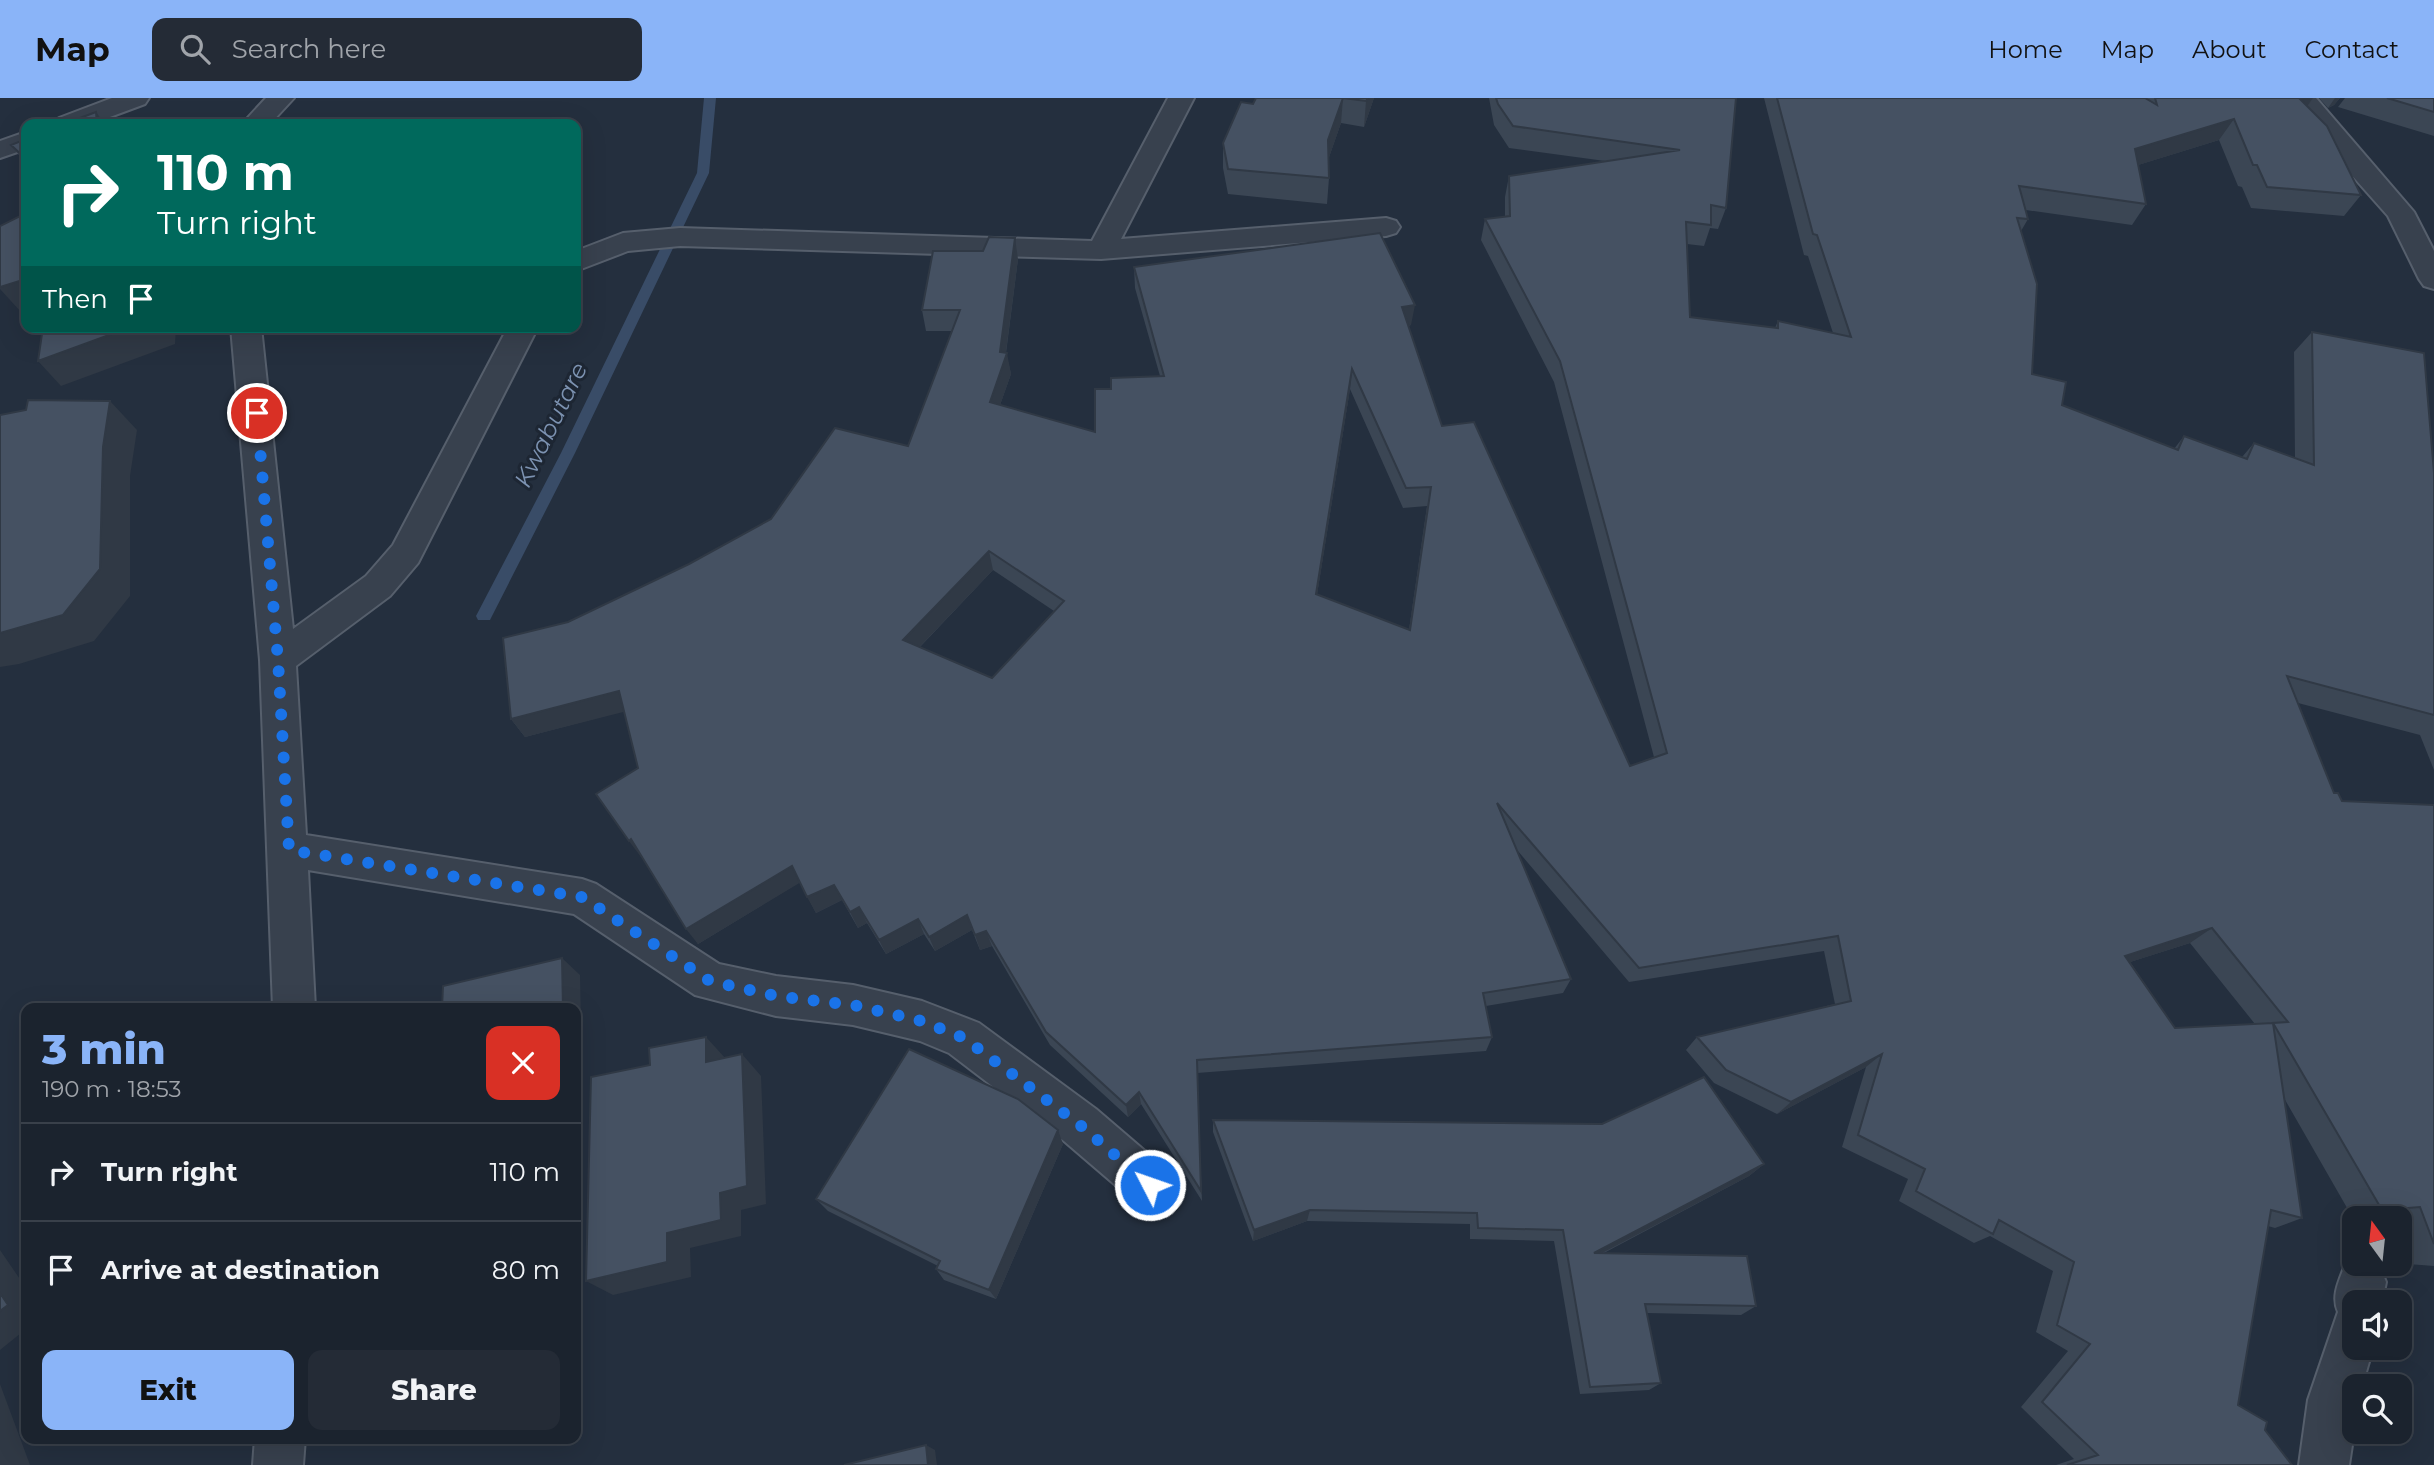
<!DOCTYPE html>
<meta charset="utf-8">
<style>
:root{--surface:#1b232e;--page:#242b36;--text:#f1f3f6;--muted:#a0a4aa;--line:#39404a;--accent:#8ab4f8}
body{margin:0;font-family:Montserrat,sans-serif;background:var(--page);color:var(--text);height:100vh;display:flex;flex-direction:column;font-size:26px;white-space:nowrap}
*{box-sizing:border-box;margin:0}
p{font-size:23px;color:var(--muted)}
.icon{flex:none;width:38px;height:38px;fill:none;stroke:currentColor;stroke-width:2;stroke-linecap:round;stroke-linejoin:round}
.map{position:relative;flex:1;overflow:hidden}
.panel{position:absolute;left:21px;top:905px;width:560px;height:441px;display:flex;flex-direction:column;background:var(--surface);border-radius:14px;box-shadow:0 7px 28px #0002,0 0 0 2px var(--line)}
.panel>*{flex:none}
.hud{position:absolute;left:21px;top:21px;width:560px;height:214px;border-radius:14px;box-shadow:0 7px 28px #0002,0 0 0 2px var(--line);background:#00695c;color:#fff;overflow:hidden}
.needle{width:46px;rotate:345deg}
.controls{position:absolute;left:2342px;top:1108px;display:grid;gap:14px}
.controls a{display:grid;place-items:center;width:70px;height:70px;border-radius:14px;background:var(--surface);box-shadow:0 7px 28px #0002,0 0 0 2px var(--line);font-size:35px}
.pin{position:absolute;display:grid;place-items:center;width:60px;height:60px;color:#fff;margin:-30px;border:4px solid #fff;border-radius:50%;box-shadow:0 2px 7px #0007}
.me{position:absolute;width:77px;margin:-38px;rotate:311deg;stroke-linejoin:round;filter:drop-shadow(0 0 5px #0008)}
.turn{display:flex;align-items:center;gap:24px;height:147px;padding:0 21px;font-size:32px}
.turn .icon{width:91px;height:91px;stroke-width:2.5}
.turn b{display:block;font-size:49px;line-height:60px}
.then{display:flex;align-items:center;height:66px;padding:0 21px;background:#0003;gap:14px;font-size:26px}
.round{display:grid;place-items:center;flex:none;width:74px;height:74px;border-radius:14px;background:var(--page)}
.headline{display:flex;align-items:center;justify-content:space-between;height:119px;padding:0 21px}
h1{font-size:42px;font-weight:800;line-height:52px;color:var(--accent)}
.action{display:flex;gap:14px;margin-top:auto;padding:14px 21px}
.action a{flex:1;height:80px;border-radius:14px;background:var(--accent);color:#111;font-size:28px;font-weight:800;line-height:80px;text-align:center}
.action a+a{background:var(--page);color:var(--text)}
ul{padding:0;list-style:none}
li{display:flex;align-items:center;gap:21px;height:98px;padding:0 21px;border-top:2px solid var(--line)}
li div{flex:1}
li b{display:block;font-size:26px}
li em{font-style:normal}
header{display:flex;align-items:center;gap:42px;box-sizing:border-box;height:98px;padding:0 35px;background:var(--accent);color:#111}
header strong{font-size:33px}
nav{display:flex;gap:38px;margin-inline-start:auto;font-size:24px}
.search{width:490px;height:63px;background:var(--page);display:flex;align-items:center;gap:18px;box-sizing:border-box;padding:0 24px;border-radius:14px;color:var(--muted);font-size:26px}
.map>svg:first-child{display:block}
</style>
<header>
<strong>Map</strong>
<div class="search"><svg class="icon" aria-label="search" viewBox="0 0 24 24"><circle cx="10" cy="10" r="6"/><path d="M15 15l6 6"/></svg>Search here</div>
<nav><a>Home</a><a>Map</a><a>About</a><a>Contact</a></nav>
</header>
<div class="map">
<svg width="2434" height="1367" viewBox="0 0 2434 1367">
<rect width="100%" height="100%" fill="#242f3e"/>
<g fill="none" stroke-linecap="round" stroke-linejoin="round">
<path fill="#394c67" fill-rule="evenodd" d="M 704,0 L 716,0 L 709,75 L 575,355 L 492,518 L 490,522 L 478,522 L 476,518 L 561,355 L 697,75 Z"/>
<g stroke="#565f6c" stroke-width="4">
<path id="street" d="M 112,0 L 149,0 L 145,6 L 91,26 L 55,26 L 59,20 Z
M 266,0 L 294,0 L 270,26 L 242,26 Z
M 1168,0 L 1194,0 L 1121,141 L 1386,120 L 1396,123 L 1400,129 L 1396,135 L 1386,138 L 1101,161 L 680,148 L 628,153 L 576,173 L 576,153 L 623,135 L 680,130 L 1092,143 Z
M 2289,0 L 2316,0 L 2414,114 L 2434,153 L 2434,191 L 2424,188 L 2419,181 L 2388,118 L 2325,47 Z
M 26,34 L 26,51 L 0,60 L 0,43 Z
M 231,229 L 261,229 L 293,531 L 366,478 L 393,447 L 508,229 L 538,229 L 418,465 L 390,498 L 296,568 L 306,737 L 582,781 L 596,786 L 719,866 L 776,878 L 853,887 L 922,903 L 979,925 L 1096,1011 L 1166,1071 L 1173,1087 L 1166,1103 L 1150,1110 L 1134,1103 L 1064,1043 L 949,955 L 920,943 L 853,927 L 776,918 L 695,897 L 574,816 L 308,772 L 315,910 L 273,910 L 260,562 Z
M 2354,1164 L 2379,1167 L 2386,1184 L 2382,1204 L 2354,1204 L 2354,1250 L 2373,1250 L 2362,1288 L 2354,1288 L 2354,1334 L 2349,1367 L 2299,1367 L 2308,1302 L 2338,1214 C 2331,1198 2339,1183 2345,1167 Z
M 255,1340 L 305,1340 L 303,1367 L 253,1367 Z"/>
</g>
<use href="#street" fill="#38414e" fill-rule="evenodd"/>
</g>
<path fill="#3b4654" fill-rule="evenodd" d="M 1256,0 L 1374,0 L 1364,29 L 1341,25 L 1328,62 L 1329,80 L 1327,106 L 1228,96 L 1223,70 L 1223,45 L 1253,6 Z
M 1489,0 L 1736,0 L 1726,110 L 1718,131 L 1710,130 L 1704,148 L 1687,146 L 1690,219 L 1775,230 L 1778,223 L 1833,235 L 1808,158 L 1804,157 L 1764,0 L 2313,0 L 2307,8 L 2361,97 L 2344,118 L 2251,110 L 2242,89 L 2238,88 L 2219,42 L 2138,67 L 2146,106 L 2132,127 L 2026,112 L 2028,121 L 2021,133 L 2032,276 L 2062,307 L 2174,351 L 2184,338 L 2242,359 L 2254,345 L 2295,360 L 2294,254 L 2312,234 L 2434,375 L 2434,672 L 2420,637 L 2298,605 L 2334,695 L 2342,703 L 2434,707 L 2434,1168 L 2408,1166 L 2399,1143 L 2399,1120 L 2391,1120 L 2390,1119 L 2354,1120 L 2354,1122 L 2284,1000 L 2302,1120 L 2275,1130 L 2268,1128 L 2238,1307 L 2265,1332 L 2292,1367 L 2056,1367 L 2074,1361 L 2021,1309 L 2068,1253 L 2036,1234 L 2053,1173 L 1990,1138 L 1974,1145 L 1899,1103 L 1908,1081 L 1842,1049 L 1866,969 L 1777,1016 L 1714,985 L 1686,952 L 1697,939 L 1835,906 L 1824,853 L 1629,884 L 1517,752 L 1571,881 L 1563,895 L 1486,908 L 1492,939 L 1486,953 L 1197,975 L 1202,1103 L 1141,1006 L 1128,1019 L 1050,947 L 992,848 L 980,852 L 972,832 L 935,853 L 924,836 L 886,856 L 867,825 L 858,830 L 842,802 L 816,815 L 800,784 L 698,846 L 642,758 L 641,759 L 638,670 L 624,613 L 525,639 L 511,621 L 568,524 L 689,466 L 908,348 L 952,233 L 926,233 L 922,212 L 1018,161 L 1006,255 L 1011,276 L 1000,307 L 1095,334 L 1111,291 L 1160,278 L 1135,190 L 1134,169 L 1411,227 L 1408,228 L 1442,328 L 1630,668 L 1654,659 L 1554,284 L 1481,142 L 1485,121 L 1505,119 L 1505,99 L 1509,78 L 1605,63 L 1509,50 L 1494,27 ZM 1350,291 L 1403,410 L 1427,408 L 1409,532 L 1317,497 ZM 993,472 L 1054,513 L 992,580 L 920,549 ZM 2190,845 L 2255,926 L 2175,930 L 2130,864 Z
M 2319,0 L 2340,0 L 2334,7 L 2328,10 Z
M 2345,0 L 2434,0 L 2434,38 L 2338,9 Z
M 26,41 L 26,66 L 11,47 Z
M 1213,1022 L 1764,1066 L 1749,1078 L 1602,1156 L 1756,1208 L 1741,1217 L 1647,1215 L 1661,1285 L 1649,1292 L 1580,1296 L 1554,1143 L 1470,1141 L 1470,1126 L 1307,1123 L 1253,1143 L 1213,1034 Z
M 1063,1046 L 996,1201 L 944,1182 L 936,1171 L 938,1168 L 828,1113 L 816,1101 Z"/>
<path fill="#303945" d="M 1343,0 L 1341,25 L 1326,68 L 1328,42 Z
M 1368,0 L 1374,0 L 1364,29 L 1366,3 Z
M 2304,0 L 2313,0 L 2300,18 L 2300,1 Z
M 2335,0 L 2340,0 L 2334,7 L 2328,10 Z
M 96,14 L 105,26 L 97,26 Z
M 2234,21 L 2219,42 L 2122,72 L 2135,51 Z
M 1015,140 L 1018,161 L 1005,261 L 1007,255 L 1011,276 L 994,324 L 990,304 L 1000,254 Z
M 26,181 L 26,213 L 21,214 L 0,191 L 0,189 Z
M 1415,207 L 1411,227 L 1399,229 L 1402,209 Z
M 131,229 L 176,229 L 175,246 L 61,288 L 38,263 Z
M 1352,271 L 1350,291 L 1314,515 L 1316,496 Z
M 110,303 L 137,332 L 130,378 L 130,498 L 94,543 L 19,566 L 0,569 L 0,535 L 103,349 Z
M 989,453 L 993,472 L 909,560 L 903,542 Z
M 619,593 L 631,612 L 525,639 L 511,621 Z
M 631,741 L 644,757 L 641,759 L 629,743 Z
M 792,768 L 801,784 L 698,846 L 686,831 Z
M 834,787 L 842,802 L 816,815 L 807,799 Z
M 859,809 L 867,825 L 858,830 L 850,814 Z
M 967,817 L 972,832 L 935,853 L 929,839 Z
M 918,821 L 924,836 L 886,856 L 879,842 Z
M 2212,830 L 2190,845 L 2105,872 L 2125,858 Z
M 986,833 L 992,848 L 980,852 L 975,837 Z
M 562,860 L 580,877 L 583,1018 L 576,1019 L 576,910 L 563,910 Z
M 706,939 L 726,961 L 706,964 Z
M 742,956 L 761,978 L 766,1106 L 741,1112 L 741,1138 L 690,1150 L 691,1179 L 613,1197 L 586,1183 L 667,1135 L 720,1095 Z
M 1882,956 L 1866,969 L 1777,1016 L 1791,1004 Z
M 1139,994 L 1141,1006 L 1128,1019 L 1126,1007 Z
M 1058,1032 L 1063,1046 L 996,1201 L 989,1192 Z
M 1764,1066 L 1749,1078 L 1583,1165 L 1594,1155 Z
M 1310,1112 L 1307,1123 L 1253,1143 L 1254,1132 Z
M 0,1152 L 26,1190 L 26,1231 L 0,1252 Z
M 0,1286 L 30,1367 L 0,1367 Z
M 926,1347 L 935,1352 L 937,1367 L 928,1367 Z"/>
<path fill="#455162" stroke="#303945" stroke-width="2" fill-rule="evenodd" d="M 1256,0 L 1368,0 L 1366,3 L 1343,0 L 1328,42 L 1329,80 L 1228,71 L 1223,45 L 1241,4 L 1253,6 Z
M 1496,0 L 1736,0 L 1726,110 L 1711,107 L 1711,127 L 1686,124 L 1690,219 L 1778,230 L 1778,223 L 1851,239 L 1817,137 L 1813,136 L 1777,0 L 2145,0 L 2157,7 L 2155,0 L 2304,0 L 2300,1 L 2327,28 L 2361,97 L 2267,89 L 2257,67 L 2253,67 L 2234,21 L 2135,51 L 2146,106 L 2019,88 L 2028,121 L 2017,120 L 2037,186 L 2032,276 L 2066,284 L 2062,307 L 2178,352 L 2184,338 L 2247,361 L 2254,345 L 2314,367 L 2312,234 L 2424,255 L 2434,375 L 2434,617 L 2287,578 L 2334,695 L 2338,695 L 2342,703 L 2434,707 L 2434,1146 L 2420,1109 L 2382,1112 L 2273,925 L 2288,924 L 2212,830 L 2125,858 L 2175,930 L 2273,925 L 2302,1120 L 2271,1112 L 2238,1307 L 2267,1324 L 2265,1332 L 2292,1367 L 2067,1367 L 2098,1357 L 2042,1304 L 2090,1246 L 2057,1227 L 2074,1164 L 1999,1122 L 1993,1136 L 1916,1093 L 1925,1071 L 1858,1037 L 1882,956 L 1791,1004 L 1726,972 L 1697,939 L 1851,903 L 1838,838 L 1639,870 L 1497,705 L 1571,881 L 1483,895 L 1492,939 L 1197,962 L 1201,1093 L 1139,994 L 1126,1007 L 1046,934 L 986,833 L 975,837 L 967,817 L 929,839 L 918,821 L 879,842 L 859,809 L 850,814 L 834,787 L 807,799 L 792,768 L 686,831 L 631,741 L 629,743 L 596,696 L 638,670 L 619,593 L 511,621 L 503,540 L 568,524 L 689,466 L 771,421 L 835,330 L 908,348 L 960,212 L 922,212 L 933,153 L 983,153 L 989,139 L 1015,140 L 1000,254 L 1007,255 L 990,304 L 1095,334 L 1095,291 L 1111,291 L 1111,280 L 1164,278 L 1134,169 L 1380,135 L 1415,207 L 1402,209 L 1442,328 L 1474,324 L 1630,668 L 1667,655 L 1560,263 L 1485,121 L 1510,118 L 1509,78 L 1680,52 L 1513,28 L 1498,6 ZM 1352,271 L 1406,390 L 1431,389 L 1410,532 L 1316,496 ZM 989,453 L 1064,503 L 992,580 L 903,542 Z
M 2387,0 L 2434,0 L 2434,14 Z
M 96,14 L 97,26 L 64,26 Z
M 26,41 L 26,61 L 11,47 Z
M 26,115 L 26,181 L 0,189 L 0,128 Z
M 43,229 L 131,229 L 38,263 Z
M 28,302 L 110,303 L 103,349 L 100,471 L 63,517 L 0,535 L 0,317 L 26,312 Z
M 562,860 L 563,910 L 442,910 L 443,888 Z
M 706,939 L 706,964 L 742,956 L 747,1088 L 720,1095 L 721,1122 L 667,1135 L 667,1164 L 586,1183 L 591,979 L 650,967 L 649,950 Z
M 909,951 L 1018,1001 L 1058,1032 L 989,1192 L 936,1171 L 940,1163 L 816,1101 Z
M 1704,979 L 1764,1066 L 1594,1155 L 1747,1158 L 1756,1208 L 1645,1206 L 1661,1285 L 1590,1289 L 1563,1132 L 1478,1130 L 1477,1115 L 1310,1112 L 1254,1132 L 1213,1022 L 1602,1026 Z
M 0,1195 L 8,1207 L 0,1213 Z
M 926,1347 L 928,1367 L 844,1367 Z"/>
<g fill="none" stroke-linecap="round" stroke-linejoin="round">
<path stroke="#1a73e8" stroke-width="12" stroke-dasharray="0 21.6" d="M 257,315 L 278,562 L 289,752 L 582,799 L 710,883 L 776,898 L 853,907 L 922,923 L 964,940 L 1080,1027 L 1150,1087"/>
</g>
<g text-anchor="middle" stroke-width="6" stroke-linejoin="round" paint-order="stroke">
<g font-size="24" font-style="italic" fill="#7c92b1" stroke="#1d2633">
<text transform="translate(551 327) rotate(-64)" y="8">Kwabutare</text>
</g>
</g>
</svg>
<div class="controls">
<a><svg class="needle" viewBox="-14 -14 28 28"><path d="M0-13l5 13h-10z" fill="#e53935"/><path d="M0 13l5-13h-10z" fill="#a0a4aa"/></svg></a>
<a><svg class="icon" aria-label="sound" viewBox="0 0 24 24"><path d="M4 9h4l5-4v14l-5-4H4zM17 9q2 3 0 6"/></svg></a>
<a><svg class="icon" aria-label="search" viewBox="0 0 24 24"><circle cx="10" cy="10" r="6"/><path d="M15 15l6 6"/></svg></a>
</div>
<div class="pin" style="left:257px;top:315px;background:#d93025"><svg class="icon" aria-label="arrive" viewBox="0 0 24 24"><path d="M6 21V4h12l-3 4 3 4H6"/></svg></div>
<svg class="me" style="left:1150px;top:1087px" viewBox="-20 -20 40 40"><circle r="17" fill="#1a73e8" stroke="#fff" stroke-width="3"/><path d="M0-11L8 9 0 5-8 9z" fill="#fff"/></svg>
<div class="hud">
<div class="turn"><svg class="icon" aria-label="right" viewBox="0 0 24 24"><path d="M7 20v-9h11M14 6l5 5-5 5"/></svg><div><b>110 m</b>Turn right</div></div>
<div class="then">Then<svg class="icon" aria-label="arrive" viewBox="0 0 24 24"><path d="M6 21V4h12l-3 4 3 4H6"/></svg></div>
</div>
<section class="panel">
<div class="headline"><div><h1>3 min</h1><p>190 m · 18:53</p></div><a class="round" style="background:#d93025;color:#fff"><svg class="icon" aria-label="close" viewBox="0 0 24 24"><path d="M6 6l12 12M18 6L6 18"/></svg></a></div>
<ul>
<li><svg class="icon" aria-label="right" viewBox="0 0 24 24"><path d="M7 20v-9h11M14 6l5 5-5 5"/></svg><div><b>Turn right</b></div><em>110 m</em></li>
<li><svg class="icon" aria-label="arrive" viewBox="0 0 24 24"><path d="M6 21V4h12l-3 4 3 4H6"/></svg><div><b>Arrive at destination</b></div><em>80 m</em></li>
</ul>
<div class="action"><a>Exit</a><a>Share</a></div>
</section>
</div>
